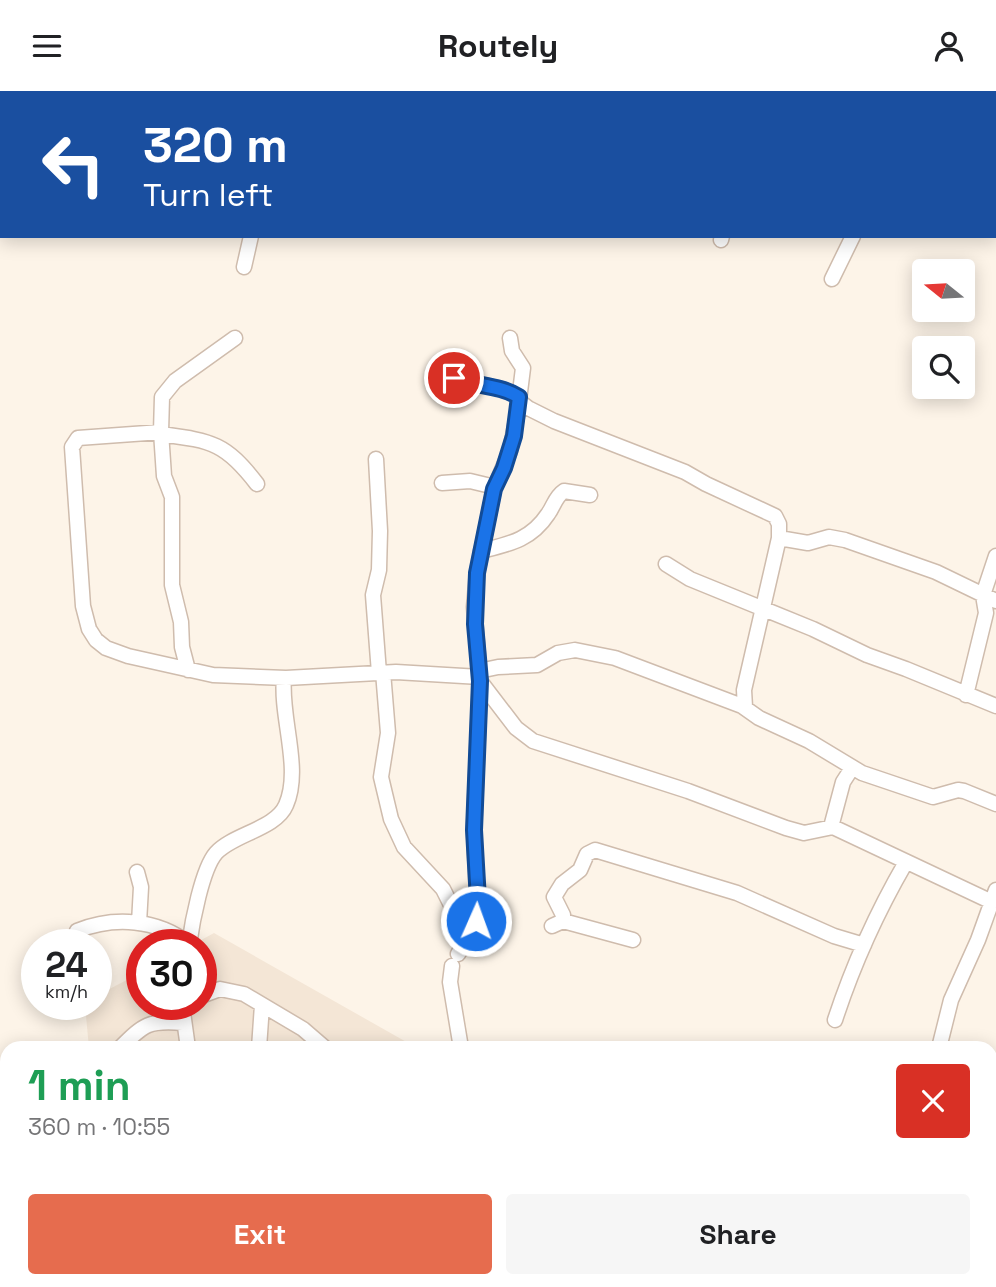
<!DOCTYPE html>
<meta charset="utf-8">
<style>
:root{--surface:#fff;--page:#f6f6f6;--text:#202124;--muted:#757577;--accent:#e66c4e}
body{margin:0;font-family:"Space Grotesk",sans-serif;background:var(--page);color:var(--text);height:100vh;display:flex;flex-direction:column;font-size:26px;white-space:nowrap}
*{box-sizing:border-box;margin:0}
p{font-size:23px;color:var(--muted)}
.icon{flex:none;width:38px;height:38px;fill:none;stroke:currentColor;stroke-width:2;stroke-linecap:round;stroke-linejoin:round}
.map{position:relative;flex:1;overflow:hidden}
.details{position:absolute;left:0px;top:950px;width:998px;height:247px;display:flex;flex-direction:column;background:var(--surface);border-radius:21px 21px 0 0;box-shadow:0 4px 18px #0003}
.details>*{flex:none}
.guide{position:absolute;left:0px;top:0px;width:998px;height:147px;box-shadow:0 4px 18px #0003;background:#1a4fa0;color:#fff;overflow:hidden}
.needle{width:46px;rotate:288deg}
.buttons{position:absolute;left:912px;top:168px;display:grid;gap:14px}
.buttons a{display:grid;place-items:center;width:63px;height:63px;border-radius:7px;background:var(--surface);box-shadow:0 4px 18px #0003;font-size:35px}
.speed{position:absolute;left:21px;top:838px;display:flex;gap:14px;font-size:35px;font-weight:700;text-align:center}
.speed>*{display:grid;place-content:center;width:91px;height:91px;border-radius:50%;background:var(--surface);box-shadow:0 4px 18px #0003;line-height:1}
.speed small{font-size:18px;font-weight:400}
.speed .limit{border:10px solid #d22;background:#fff;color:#111}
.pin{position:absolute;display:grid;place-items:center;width:60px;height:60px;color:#fff;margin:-30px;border:4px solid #fff;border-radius:50%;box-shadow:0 2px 7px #0007}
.me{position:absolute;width:77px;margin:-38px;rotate:2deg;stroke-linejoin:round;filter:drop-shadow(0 0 5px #0008)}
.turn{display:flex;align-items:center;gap:24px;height:147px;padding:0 28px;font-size:32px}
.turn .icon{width:91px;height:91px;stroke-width:2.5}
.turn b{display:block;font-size:49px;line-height:60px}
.round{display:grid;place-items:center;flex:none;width:74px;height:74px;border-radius:7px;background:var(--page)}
.overview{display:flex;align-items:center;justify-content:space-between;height:119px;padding:0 28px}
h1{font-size:42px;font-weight:600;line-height:52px;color:#1e9e55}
.button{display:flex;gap:14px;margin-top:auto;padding:14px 28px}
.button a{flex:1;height:80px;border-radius:7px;background:var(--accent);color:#fff;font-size:28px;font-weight:600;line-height:80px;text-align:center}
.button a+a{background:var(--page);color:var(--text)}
header{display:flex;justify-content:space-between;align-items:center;height:91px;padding:0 28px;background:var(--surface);font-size:32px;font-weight:600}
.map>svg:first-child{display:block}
</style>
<header><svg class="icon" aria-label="menu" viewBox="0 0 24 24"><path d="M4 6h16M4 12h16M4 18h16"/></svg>Routely<svg class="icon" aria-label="person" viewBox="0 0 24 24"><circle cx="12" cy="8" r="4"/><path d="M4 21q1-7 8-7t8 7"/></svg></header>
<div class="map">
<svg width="996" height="1196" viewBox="0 0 996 1196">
<rect width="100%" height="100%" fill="#fdf4e8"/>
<path fill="#f4e6d6" d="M 214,842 L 417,957 L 89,957 L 85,914 L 96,914 L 96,905 L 142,881 L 142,914 L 201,914 L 201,854 L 192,854 Z
M 120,1190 L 570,1190 L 574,1196 L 121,1196 Z"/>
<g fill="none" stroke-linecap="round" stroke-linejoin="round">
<g stroke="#cfbcad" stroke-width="17">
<path id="street" d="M 829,0 L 837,2
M 45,2 L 46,0
M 171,2 L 172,0
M 295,2 L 296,0
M 402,2 L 402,0
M 521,2 L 521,0
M 780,2 L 781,0
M 721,149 L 722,145
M 244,176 L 251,145
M 832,188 L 853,145
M 455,287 C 475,295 501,294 519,306
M 519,310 L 528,317 L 554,330 L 685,381 L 706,393 L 775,425 L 779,433 L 779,447 L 744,599 L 745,616
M 161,341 L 78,347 L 72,356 L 83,515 L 89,538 L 96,549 L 106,557 L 128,565 L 213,584 L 286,587 L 396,581 L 480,586
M 161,343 C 211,350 225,351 257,393
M 376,368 L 380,440 L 379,479 L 373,504 L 379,582
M 442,392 L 470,390 L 495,396
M 779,447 L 808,452 L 829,446 L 845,449 L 936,481 L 996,510
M 481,460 C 509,453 531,449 548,423 C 554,415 555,406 564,400 L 590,404
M 666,473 L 690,488 L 813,538 L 867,564 L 906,578 L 996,615
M 188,579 L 182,556 L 181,531 L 172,494 L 172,406 L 164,385 L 161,341 L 162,306 L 175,290 L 235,247
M 479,580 L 498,576 L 537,574 L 558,562 L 575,559 L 615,567 L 742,615 L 759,627 L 809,650 L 862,682 L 933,706 L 958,699 L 964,700 L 996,713
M 383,581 L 388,642 L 381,686 L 391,728 L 404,756 L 443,798 L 450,812 L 476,830
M 480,590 L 516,637 L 533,650 L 688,700 L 786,737 L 804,742 L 833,736 L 992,811
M 966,604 L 986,522 L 983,504 L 996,465
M 831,736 L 843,691 L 852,677
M 137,781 L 141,796 L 139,832
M 563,830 L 633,849
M 552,835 L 563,830 L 563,824 L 554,806 L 562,793 L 580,779 L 587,763 L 595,759 L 737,802 L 834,845 L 864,854
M 77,840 C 114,825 157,828 189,853
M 189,854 C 192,832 202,778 216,762 C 233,743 276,738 286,714 C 302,678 280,626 284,587
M 458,863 L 475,835 L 478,824 L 474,739 L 480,590 L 474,516 L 477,482 L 494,398 L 510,360 L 517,325 L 523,277 L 512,260 L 510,247
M 452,875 L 450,891 L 461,957
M 201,905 L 220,898 L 244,903 L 303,938 L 325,957
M 182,914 L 188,957
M 835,929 C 853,874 877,821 906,771
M 120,957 C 144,933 149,929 183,932
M 259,957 L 262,914
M 939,957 L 951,909 L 978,849 L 996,799
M 0,1135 L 7,1125
M 0,1159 L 7,1164
M 30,1190 L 33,1196
M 464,1190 L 464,1196
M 580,1190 L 585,1196
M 250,1193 L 290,1191 L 322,1196"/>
</g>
<use href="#street" stroke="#fff" stroke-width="14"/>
</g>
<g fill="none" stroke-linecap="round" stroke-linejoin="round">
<g stroke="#114b97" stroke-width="18">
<path id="route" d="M 454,287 C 475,295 500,294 519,306 L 514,345 L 504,377 L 494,398 L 477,482 L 475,533 L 480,590 L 474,739 L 478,809 L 476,830"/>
</g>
<use href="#route" stroke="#1a73e8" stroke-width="12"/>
</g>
</svg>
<div class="buttons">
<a><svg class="needle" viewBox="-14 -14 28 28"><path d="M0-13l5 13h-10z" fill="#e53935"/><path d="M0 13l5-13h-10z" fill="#757577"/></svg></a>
<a><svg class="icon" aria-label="search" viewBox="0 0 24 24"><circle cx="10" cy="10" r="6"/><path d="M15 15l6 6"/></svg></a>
</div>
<div class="speed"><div>24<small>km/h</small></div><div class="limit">30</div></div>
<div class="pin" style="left:454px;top:287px;background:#d93025"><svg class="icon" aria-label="arrive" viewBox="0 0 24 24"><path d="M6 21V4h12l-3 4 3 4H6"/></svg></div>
<svg class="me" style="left:476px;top:830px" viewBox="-20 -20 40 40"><circle r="17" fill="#1a73e8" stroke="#fff" stroke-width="3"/><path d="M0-11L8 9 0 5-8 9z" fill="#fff"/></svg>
<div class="guide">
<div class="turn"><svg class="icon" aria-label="left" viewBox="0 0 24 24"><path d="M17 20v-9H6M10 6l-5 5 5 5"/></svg><div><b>320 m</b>Turn left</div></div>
</div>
<section class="details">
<div class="overview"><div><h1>1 min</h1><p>360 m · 10:55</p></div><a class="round" style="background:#d93025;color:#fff"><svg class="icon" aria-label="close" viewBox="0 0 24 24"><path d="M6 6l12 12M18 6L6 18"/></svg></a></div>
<div class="button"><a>Exit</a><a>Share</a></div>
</section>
</div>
